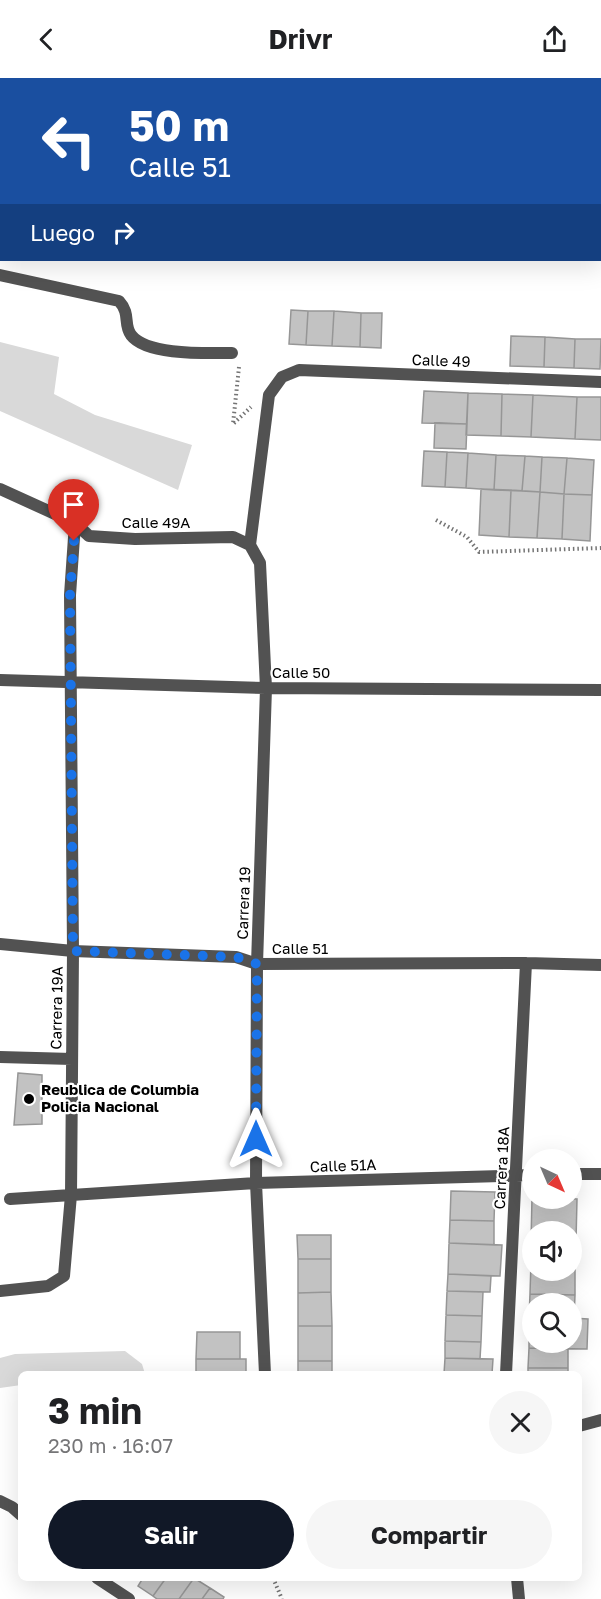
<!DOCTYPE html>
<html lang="es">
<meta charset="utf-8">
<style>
:root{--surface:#fff;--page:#f6f6f6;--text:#202124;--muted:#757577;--accent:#111827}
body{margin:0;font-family:"Golos Text",sans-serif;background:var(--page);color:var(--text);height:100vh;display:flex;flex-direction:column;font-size:22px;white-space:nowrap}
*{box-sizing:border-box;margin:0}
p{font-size:20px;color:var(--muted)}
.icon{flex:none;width:33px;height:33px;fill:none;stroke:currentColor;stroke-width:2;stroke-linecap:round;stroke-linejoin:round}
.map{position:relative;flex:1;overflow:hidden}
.panel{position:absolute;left:18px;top:1293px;width:564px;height:210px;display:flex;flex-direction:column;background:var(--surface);border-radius:9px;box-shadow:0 6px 24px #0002}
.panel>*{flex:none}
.top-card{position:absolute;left:0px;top:0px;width:602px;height:183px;box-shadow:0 6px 24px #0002;background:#1a4fa0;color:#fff;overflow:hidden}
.needle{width:39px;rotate:136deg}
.controls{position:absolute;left:522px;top:1071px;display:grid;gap:12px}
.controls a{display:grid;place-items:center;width:60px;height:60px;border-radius:50%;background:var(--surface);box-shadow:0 6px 24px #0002;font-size:30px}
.pin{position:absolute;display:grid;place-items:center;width:51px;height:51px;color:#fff;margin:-62px -26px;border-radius:50% 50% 50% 0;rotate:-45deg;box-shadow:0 0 6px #0007}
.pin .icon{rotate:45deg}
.me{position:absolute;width:66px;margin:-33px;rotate:0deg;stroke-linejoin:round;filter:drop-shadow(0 0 4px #0008)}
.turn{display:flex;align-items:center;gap:21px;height:126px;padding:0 30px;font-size:27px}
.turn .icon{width:78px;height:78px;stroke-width:2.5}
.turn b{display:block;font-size:42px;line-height:51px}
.then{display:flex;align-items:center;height:57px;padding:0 30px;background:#0003;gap:12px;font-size:22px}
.round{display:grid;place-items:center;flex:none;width:63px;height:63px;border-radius:32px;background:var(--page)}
.overview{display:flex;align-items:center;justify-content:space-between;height:102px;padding:0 30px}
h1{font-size:36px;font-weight:700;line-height:45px}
.button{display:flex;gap:12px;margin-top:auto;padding:12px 30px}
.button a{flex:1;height:69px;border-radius:36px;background:var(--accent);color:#fff;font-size:24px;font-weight:700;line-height:69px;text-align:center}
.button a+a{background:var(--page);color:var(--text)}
header{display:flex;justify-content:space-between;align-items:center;height:78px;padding:0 30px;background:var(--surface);font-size:27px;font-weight:700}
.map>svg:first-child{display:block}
</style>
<header><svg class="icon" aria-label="back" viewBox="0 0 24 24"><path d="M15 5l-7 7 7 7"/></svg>Drivr<svg class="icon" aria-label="share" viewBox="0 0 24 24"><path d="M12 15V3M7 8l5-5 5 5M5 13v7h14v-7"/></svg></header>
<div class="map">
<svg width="601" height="1521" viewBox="0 0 601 1521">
<rect width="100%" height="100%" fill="#fff"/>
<path fill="#d9d9d9" d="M 0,264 L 59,279 L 54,316 L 95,337 L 192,367 L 178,412 L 0,333 Z
M 125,1273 L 142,1286 L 145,1296 L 21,1296 L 21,1307 L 0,1310 L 0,1280 L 15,1276 Z"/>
<path fill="#c2c2c2" stroke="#969696" stroke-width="1.5" d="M 291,232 L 308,233 L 306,267 L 289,266 Z
M 308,233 L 334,233 L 332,268 L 306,267 Z
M 334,233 L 361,235 L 360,269 L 332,268 Z
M 361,235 L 382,235 L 381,270 L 360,269 Z
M 511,258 L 545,259 L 544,289 L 510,288 Z
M 545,259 L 575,261 L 574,290 L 544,289 Z
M 575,261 L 601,261 L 600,291 L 574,290 Z
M 424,313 L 468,315 L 467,346 L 422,345 Z
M 468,315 L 502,316 L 501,358 L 466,357 Z
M 502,316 L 533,317 L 531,359 L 501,358 Z
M 533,317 L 577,319 L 575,361 L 531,359 Z
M 577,319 L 601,319 L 601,362 L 575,361 Z
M 435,345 L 467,346 L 466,371 L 434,370 Z
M 424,373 L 447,374 L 445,409 L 422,408 Z
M 447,374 L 468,375 L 466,410 L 445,409 Z
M 468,375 L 496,377 L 494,412 L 466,410 Z
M 496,377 L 525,378 L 522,413 L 494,412 Z
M 525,378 L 542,379 L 540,414 L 522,413 Z
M 542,379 L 567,380 L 564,416 L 540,414 Z
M 567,380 L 594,382 L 592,417 L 564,416 Z
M 481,411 L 511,412 L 509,459 L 479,457 Z
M 511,412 L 540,414 L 537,460 L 509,459 Z
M 540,414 L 564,416 L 562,461 L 537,460 Z
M 564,416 L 592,417 L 590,463 L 562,461 Z
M 18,995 L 42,997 L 42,1046 L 14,1047 Z
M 451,1113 L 495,1114 L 494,1143 L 450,1142 Z
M 532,1120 L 577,1121 L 576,1163 L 572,1163 L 572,1154 L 532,1154 L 531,1163 Z
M 450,1142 L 494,1143 L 494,1167 L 449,1165 Z
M 297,1157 L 331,1157 L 331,1181 L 298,1181 Z
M 572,1163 L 576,1163 L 575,1185 L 572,1185 Z
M 449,1165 L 502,1167 L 500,1198 L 448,1196 Z
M 298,1181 L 331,1181 L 331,1214 L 298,1215 Z
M 531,1184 L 532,1184 L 532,1192 L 572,1192 L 572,1185 L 575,1185 L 575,1217 L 530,1216 Z
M 448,1196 L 491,1198 L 490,1214 L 447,1213 Z
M 447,1213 L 483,1214 L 482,1238 L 446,1237 Z
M 331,1214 L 332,1248 L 298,1248 L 298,1215 Z
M 530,1216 L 575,1217 L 574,1241 L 572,1240 L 572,1226 L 532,1226 L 532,1240 L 529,1240 Z
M 446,1237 L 482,1238 L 481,1264 L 445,1263 Z
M 529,1240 L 532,1240 L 532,1264 L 572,1264 L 572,1240 L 588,1241 L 587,1271 L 529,1270 Z
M 298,1248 L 332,1248 L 332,1283 L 298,1283 Z
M 197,1254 L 240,1254 L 240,1281 L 196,1281 Z
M 445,1263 L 481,1264 L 480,1281 L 445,1280 Z
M 529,1270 L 568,1271 L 568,1290 L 528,1290 Z
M 445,1280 L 493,1281 L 492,1296 L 444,1296 Z
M 196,1281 L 246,1281 L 246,1296 L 196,1296 Z
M 298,1283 L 332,1283 L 332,1296 L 298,1296 Z
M 528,1290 L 568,1290 L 568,1296 L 528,1296 Z
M 143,1500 L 166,1500 L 153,1518 L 138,1508 Z
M 166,1500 L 194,1500 L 179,1521 L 157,1521 L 153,1518 Z
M 194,1500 L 210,1510 L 202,1521 L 179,1521 Z
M 210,1510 L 224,1519 L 223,1521 L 202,1521 Z"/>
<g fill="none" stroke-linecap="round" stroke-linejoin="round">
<path stroke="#747474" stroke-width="4" stroke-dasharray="1.5 3" stroke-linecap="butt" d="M 155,0 L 162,2
M 239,289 L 233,346 L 251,329
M 436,442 L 467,459 L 479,474 L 601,470
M 273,1500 L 282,1521"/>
<path stroke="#525252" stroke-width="12" d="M 386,0 L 386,2
M 600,44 L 601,44
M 0,197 L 119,223 C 131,236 123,246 131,257 C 147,278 208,275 232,275
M 0,411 L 75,445 L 89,458 L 135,461 L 233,459 L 250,467 L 260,485 L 266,610 L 257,886 L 256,1105 L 265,1296
M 250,467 L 269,317 L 282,299 L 299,292 L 601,304
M 0,602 L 266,610 L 601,612
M 0,866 L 73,873 L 236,879 L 257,886 L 526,885 L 601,887
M 0,979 L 72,981
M 572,1096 L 601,1096
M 10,1121 L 256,1105 L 532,1097
M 0,1213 L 48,1208 L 64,1198 L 71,1117 L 73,873 L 70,517 L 75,445
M 506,1296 L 526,885
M 579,1348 L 601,1342
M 0,1423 L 12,1429 L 21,1437
M 97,1500 L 129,1521
M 517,1500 L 519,1521"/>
</g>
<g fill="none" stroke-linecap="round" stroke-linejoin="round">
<path stroke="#1a73e8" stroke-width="10" stroke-dasharray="0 18" d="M 74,463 L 70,517 L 73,873 L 236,879 L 257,886 L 256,1061"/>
</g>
<circle fill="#000" stroke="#fff" stroke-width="2" cx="29" cy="1021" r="6"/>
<g text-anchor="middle" stroke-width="4.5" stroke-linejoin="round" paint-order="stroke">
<g font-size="15" fill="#000" stroke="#fff">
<text transform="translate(441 283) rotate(2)" y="5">Calle 49</text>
<text x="156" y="450">Calle 49A</text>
<text x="301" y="600">Calle 50</text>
<text transform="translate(244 825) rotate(-88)" y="5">Carrera 19</text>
<text x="300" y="876">Calle 51</text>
<text transform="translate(57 930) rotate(-89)" y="5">Carrera 19A</text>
<text transform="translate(343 1088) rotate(-2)" y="5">Calle 51A</text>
<text transform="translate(502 1090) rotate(-87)" y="5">Carrera 18A</text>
</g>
<g font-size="15" font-weight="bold" fill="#000" stroke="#fff" text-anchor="start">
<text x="41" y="1017">Reublica de Columbia<tspan x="41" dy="17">Policia Nacional</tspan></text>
</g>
</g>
</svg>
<div class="controls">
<a><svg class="needle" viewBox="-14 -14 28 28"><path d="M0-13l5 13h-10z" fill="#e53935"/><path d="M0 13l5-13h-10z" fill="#757577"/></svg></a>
<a><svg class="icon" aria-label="sound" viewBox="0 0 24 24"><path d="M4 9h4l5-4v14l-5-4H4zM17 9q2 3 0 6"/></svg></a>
<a><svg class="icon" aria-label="search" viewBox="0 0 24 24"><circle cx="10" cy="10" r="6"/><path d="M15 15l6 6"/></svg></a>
</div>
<div class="pin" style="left:74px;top:463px;background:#d93025"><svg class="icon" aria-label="arrive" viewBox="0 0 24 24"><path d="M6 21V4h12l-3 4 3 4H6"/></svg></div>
<svg class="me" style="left:256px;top:1061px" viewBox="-20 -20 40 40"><path d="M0-17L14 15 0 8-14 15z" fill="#1a73e8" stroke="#fff" stroke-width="4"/></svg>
<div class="top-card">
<div class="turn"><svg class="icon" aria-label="left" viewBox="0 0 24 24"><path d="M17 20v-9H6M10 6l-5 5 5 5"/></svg><div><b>50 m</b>Calle 51</div></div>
<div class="then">Luego<svg class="icon" aria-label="right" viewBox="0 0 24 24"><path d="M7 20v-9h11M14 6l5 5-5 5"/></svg></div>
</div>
<section class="panel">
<div class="overview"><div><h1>3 min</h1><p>230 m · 16:07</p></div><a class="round"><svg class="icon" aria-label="close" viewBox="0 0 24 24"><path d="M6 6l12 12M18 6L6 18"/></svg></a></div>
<div class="button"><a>Salir</a><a>Compartir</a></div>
</section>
</div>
